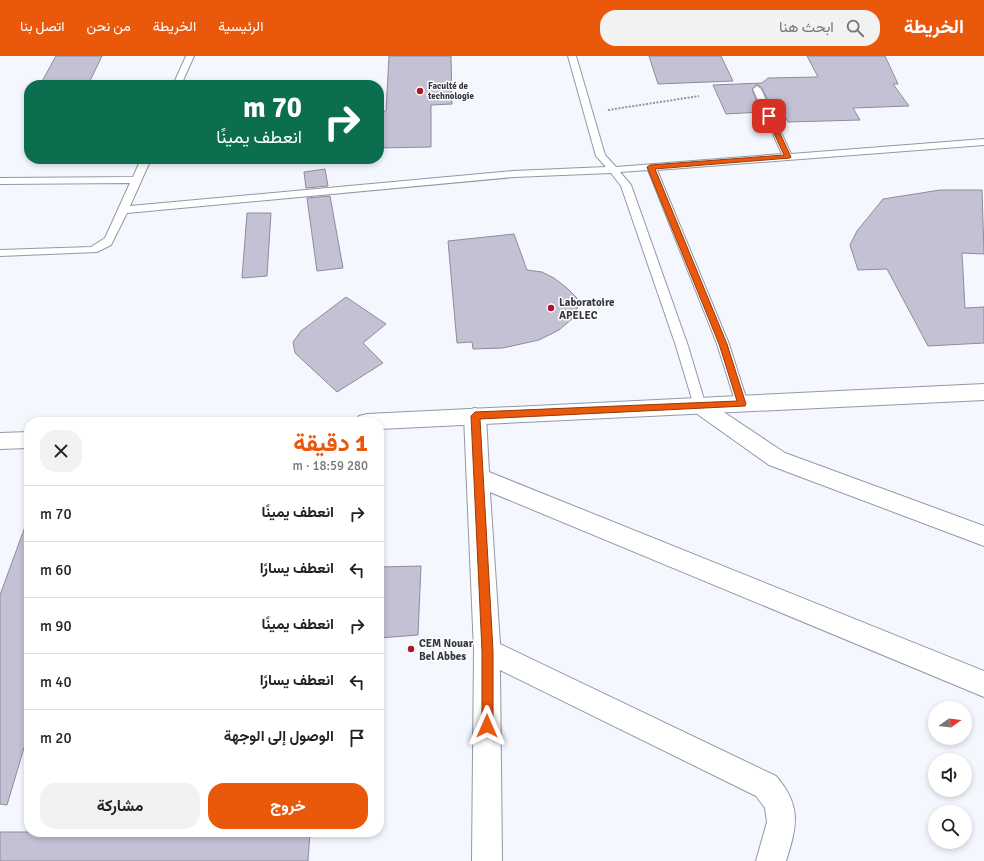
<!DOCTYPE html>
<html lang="ar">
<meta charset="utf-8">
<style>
:root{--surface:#fff;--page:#f2f2f2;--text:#222;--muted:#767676;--line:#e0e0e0;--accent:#ea580c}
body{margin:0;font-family:Signika,Vazirmatn,sans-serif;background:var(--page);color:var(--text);direction:rtl;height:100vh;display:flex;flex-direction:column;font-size:15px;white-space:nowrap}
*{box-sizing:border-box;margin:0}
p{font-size:13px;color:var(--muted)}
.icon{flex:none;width:22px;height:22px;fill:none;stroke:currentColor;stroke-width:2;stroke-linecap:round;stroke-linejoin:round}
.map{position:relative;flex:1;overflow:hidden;direction:ltr}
.sheet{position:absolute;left:24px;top:361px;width:360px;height:420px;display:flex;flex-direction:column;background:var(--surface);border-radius:16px;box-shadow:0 2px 6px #0003;direction:rtl}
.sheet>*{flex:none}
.hud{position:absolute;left:24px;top:24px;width:360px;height:84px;border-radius:16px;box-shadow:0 2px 6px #0003;direction:rtl;background:#0b6e4f;color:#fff;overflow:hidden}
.needle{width:26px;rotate:76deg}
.tools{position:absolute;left:928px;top:645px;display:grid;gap:8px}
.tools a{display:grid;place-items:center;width:44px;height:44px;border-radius:50%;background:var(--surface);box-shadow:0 2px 6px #0003;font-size:20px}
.pin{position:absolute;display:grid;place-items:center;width:34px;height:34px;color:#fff;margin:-17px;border-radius:8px;box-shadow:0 2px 6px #0006}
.me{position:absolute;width:44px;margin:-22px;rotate:0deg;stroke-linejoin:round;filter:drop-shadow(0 0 3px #0008)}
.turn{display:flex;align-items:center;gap:14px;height:84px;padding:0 16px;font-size:18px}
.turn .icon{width:52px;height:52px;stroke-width:2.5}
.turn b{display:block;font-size:28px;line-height:34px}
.round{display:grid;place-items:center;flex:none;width:42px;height:42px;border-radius:16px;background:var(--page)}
.head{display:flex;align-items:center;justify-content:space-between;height:68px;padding:0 16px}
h1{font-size:24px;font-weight:700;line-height:30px;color:var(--accent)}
.action{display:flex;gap:8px;margin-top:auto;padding:8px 16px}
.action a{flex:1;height:46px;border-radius:16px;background:var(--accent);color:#fff;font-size:16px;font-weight:700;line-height:46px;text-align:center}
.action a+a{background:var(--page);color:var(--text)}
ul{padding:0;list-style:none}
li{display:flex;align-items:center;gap:12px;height:56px;padding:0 16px;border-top:1px solid var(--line)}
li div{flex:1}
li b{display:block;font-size:15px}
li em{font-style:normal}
header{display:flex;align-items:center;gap:24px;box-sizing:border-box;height:56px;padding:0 20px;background:var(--accent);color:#fff}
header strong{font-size:19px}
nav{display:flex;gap:22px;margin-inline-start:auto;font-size:14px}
.search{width:280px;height:36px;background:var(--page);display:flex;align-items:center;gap:10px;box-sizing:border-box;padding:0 14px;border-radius:16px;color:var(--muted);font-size:15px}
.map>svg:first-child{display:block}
</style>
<header>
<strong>الخريطة</strong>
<div class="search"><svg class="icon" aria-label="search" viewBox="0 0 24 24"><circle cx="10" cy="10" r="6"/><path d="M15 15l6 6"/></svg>ابحث هنا</div>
<nav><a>الرئيسية</a><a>الخريطة</a><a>من نحن</a><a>اتصل بنا</a></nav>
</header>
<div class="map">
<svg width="984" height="805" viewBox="0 0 984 805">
<rect width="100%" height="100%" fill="#f5f7ff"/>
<path fill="#c3c1d3" stroke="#8d8b9c" d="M 56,0 L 102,0 L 88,29 L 40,29 Z
M 389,0 L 451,0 L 452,48 L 431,49 L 431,91 L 379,92 L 379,56 L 386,55 Z
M 649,0 L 721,0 L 733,25 L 658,28 Z
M 807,0 L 885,0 L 898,28 L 893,28 L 909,50 L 853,52 L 860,64 L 788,66 L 781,54 L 773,55 L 762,32 L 757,28 L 752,34 L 761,56 L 726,58 L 713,29 L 762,27 L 768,22 L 818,21 Z
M 325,113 L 328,130 L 306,132 L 304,116 Z
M 940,134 L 982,134 L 984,198 L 962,197 L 965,252 L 984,251 L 984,287 L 928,290 L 887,213 L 858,214 L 850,189 L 857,175 L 883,143 Z
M 330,140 L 343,212 L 317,215 L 307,142 Z
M 247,157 L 271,157 L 267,220 L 242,222 Z
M 514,178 L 527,214 L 542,216 L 554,222 L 567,232 L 577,242 L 578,250 L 573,262 L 559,274 L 539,284 L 503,292 L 473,293 L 472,286 L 457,287 L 448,185 Z
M 346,241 L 386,268 L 363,287 L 383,307 L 337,336 L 295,297 L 293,286 L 301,275 Z
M 26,468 L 29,469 L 29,675 L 7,749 L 0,748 L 0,539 Z
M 421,510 L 418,579 L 379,582 L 379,511 Z
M 0,776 L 310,776 L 308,805 L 0,805 Z"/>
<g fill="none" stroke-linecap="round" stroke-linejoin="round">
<g stroke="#9298a8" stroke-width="2">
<path id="service" d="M 186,0 L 194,0 L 181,29 L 173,29 Z
M 568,0 L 576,0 L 605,99 L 616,111 L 782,98 L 753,33 L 757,30 L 761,33 L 791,98 L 984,83 L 984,89 L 657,114 L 729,288 L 748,348 L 746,351 L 738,351 L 736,348 L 717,288 L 648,114 L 620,116 L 631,129 L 688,290 L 706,350 L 704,353 L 696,353 L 694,350 L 676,290 L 621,130 L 611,117 L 514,121 L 127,157 L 111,189 L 97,196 L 0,200 L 0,194 L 91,191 L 105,182 L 130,127 L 0,128 L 0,122 L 133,121 L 141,103 L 151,103 L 130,150 L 514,115 L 606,111 L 596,100 Z"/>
</g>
<g stroke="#9298a8" stroke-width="2">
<path id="minor" d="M 700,342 L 707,345 L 785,397 L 984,470 L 984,490 L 769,409 L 693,355 L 690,350 L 693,345 Z
M 475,352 L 482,354 L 486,360 L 489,416 L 984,615 L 984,641 L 490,436 L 500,588 L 776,720 C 802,750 797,770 786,805 L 756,805 L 767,766 L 765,752 L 756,740 L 500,614 L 502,805 L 472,805 L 474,595 L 464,360 L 468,354 Z"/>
</g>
<g stroke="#9298a8" stroke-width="2">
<path id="tertiary" d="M 984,328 L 984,344 L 379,373 L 379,366 L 356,366 L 359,360 L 367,358 Z
M 29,376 L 29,392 L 0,393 L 0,377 Z"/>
</g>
<path stroke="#93959c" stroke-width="2" stroke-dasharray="2 1.5" stroke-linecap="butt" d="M 608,54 L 699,40"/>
<use href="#service" fill="#fff" fill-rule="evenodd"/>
<use href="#minor" fill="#fff" fill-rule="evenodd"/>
<use href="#tertiary" fill="#fff" fill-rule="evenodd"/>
</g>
<path fill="#ea580c" stroke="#983908" d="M 769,59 L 772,60 L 791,101 L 790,102 L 655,113 L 727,288 L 746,348 L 745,350 L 480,363 L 493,595 L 493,670 L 491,674 L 487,676 L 483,674 L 482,670 L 482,595 L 471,360 L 475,356 L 737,345 L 719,288 L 647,111 L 650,109 L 784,99 L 766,60 Z"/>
<g fill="#ac172e" stroke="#fff" stroke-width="1.5">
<circle cx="420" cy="35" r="4"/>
<circle cx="551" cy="252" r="4"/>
<circle cx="411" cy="593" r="4"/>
</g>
<g text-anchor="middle" stroke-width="3" stroke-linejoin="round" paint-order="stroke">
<g font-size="9" font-weight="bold" fill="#373940" stroke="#fff" text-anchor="start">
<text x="428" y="33">Faculté de<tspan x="428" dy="10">technologie</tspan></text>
</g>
<g font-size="11" font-weight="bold" fill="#373940" stroke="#fff" text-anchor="start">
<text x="559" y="250">Laboratoire<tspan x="559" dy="13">APELEC</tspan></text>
<text x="419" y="591">CEM Nouar<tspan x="419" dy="13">Bel Abbes</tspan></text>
</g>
</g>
</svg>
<div class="tools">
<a><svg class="needle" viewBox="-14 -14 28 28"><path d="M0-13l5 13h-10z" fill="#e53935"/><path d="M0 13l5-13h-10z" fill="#767676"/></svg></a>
<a><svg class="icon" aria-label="sound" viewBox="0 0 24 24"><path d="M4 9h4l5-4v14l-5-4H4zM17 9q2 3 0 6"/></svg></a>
<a><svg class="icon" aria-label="search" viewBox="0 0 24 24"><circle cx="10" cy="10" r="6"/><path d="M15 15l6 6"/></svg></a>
</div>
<div class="pin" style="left:769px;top:60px;background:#d93025"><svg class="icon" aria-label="arrive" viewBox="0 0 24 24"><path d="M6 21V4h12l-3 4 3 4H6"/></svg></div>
<svg class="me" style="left:487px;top:670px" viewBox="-20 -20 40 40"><path d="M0-17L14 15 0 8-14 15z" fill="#ea580c" stroke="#fff" stroke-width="4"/></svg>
<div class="hud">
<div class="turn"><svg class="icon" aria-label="right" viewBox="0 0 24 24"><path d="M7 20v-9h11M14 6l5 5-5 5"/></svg><div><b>70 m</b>انعطف يمينًا</div></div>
</div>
<section class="sheet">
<div class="head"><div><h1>1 دقيقة</h1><p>280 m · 18:59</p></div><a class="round"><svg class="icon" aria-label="close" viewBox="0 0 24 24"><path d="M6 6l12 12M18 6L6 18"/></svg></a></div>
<ul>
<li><svg class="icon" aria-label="right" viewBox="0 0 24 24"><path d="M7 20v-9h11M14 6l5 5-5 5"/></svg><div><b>انعطف يمينًا</b></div><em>70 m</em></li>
<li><svg class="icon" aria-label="left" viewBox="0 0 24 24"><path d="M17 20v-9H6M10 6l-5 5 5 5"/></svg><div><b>انعطف يسارًا</b></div><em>60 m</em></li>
<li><svg class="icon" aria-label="right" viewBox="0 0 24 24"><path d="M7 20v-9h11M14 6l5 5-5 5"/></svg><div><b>انعطف يمينًا</b></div><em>90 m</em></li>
<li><svg class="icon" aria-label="left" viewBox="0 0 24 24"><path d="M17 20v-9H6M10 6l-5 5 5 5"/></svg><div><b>انعطف يسارًا</b></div><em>40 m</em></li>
<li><svg class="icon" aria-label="arrive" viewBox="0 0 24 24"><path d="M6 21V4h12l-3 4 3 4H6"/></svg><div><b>الوصول إلى الوجهة</b></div><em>20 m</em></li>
</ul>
<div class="action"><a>خروج</a><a>مشاركة</a></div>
</section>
</div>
